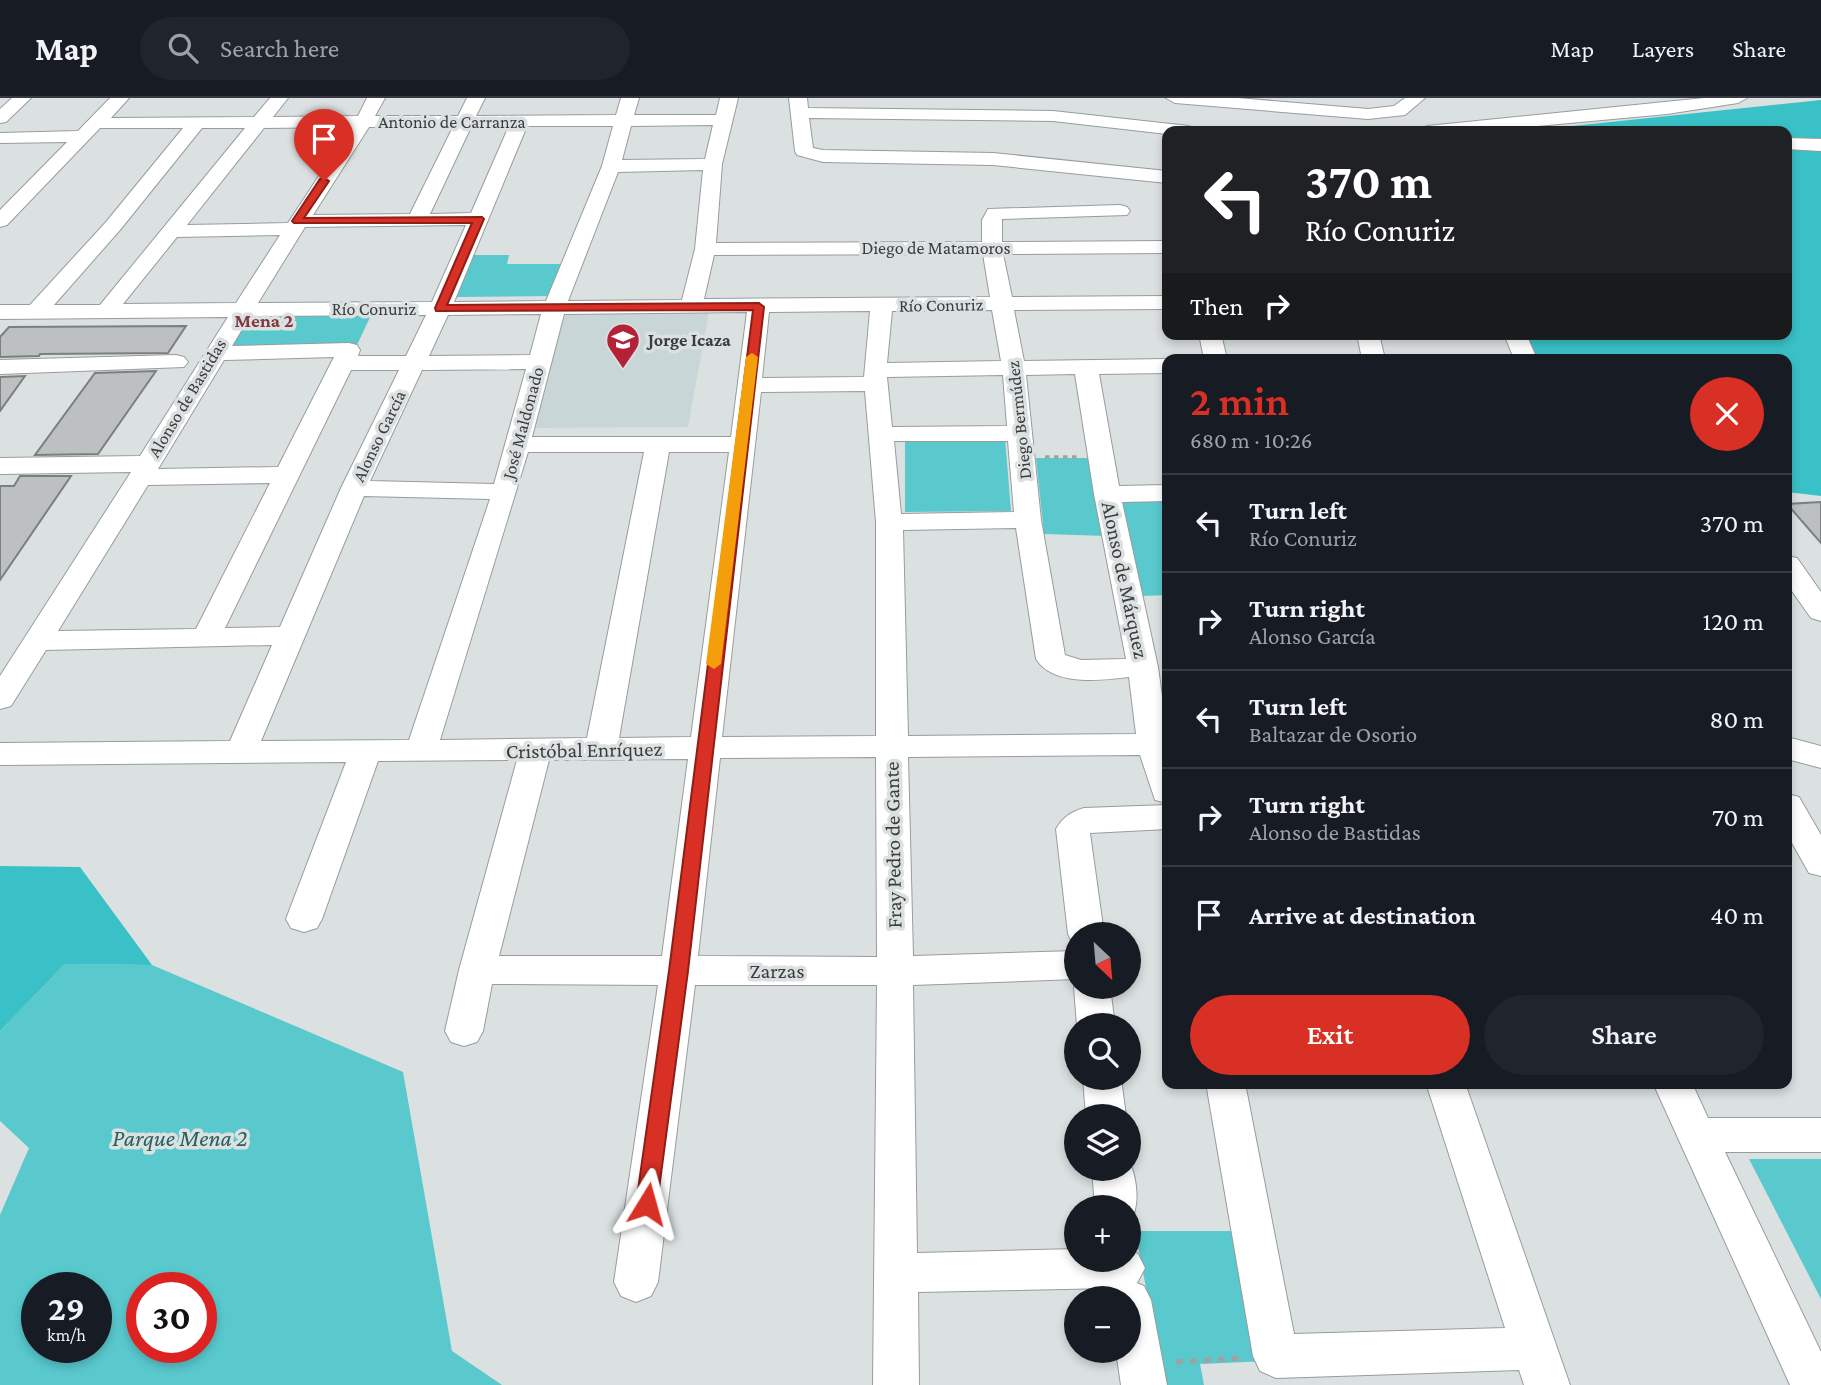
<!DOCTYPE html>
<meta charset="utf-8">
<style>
:root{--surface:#171b24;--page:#20242c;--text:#f1f3f6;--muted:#9ea1a6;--line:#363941;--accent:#d93025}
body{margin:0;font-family:"Crimson Pro",serif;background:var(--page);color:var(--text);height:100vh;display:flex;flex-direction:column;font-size:26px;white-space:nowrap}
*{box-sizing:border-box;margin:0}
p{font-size:23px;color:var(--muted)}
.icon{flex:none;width:38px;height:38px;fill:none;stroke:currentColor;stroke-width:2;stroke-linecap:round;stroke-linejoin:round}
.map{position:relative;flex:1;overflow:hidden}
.details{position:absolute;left:1162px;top:256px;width:630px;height:735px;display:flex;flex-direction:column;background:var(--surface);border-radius:14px;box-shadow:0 4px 10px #0003}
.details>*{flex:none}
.top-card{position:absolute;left:1162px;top:28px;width:630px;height:214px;border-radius:14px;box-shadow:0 4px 10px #0003;background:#202124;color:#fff;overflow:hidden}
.needle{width:46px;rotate:154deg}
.tools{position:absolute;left:1064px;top:824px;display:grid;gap:14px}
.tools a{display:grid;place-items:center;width:77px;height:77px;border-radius:50%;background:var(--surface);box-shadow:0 4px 10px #0003;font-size:35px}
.speed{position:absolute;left:21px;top:1174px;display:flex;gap:14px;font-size:35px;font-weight:700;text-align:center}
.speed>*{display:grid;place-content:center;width:91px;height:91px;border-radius:50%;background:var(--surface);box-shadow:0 4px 10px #0003;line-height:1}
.speed small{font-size:18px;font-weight:400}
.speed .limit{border:10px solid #d22;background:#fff;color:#111}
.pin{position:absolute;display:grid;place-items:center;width:60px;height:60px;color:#fff;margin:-72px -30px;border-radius:50% 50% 50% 0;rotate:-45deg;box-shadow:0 0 7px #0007}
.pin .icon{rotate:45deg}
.me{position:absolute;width:77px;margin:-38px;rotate:8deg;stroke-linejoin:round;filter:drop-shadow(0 0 5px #0008)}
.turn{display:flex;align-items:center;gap:24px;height:147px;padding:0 28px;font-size:32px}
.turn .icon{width:91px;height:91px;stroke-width:2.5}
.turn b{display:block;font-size:49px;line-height:60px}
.then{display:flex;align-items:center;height:66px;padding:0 28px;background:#0003;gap:14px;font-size:26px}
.round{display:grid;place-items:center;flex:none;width:74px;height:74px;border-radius:37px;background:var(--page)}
.summary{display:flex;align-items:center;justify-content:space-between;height:119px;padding:0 28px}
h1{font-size:42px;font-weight:600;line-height:52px;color:var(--accent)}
.primary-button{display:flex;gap:14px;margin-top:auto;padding:14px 28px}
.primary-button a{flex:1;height:80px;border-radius:42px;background:var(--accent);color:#fff;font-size:28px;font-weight:600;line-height:80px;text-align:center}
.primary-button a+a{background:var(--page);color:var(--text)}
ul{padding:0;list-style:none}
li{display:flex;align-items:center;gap:21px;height:98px;padding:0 28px;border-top:2px solid var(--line)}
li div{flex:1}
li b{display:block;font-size:26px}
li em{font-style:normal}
header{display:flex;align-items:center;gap:42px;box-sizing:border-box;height:98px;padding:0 35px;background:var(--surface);border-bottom:2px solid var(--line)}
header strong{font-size:33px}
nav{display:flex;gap:38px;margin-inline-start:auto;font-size:24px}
.search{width:490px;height:63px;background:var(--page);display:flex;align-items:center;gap:18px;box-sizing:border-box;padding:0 24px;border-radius:38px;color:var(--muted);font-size:26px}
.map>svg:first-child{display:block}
</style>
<header>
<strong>Map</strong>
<div class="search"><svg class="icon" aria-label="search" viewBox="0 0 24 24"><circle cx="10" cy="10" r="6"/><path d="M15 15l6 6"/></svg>Search here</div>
<nav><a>Map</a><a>Layers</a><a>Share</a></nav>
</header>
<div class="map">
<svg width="1821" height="1287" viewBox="0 0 1821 1287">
<rect width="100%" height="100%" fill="#dbe0e0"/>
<path fill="#c9d6d7" d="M 709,214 L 688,329 L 529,330 L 566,215 Z"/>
<path fill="#59c9ce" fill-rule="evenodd" d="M 472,157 L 509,157 L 507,166 L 565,166 L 551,198 L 455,199 Z
M 373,213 L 356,249 L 224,251 L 246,215 Z
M 905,340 L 1005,340 L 1011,413 L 905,414 Z
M 1036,360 L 1093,360 L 1107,438 L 1044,436 Z
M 1167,401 L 1167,497 L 1143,498 L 1118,403 Z
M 65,866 L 152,867 L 403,974 L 452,1253 L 502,1287 L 0,1287 L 0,1117 L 29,1050 L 0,1023 L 0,933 ZM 37,1190 L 96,1190 L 96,1250 L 37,1250 ZM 142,1190 L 201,1190 L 201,1250 L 142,1250 Z
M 1749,1061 L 1821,1061 L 1821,1201 Z
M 1135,1133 L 1240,1133 L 1268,1263 L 1200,1266 L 1204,1287 L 1151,1287 L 1161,1267 Z"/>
<path fill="#39c1c7" d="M 1821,2 L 1821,398 L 1787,394 L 1787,261 L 1528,261 L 1509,236 L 1787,236 L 1787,33 L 1524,33 Z
M 0,768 L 80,769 L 152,867 L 65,866 L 0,933 Z"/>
<path fill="#bcc0c0" stroke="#7b7f7f" stroke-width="2" d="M 186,228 L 168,255 L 40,256 L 39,258 L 0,259 L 0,239 L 9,229 Z
M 156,273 L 98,356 L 35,357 L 95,275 Z
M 25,278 L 0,313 L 0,279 Z
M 20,378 L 71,378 L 0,482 L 0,388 L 14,388 Z
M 1821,404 L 1821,445 L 1787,406 Z"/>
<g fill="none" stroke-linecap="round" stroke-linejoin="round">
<g stroke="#989c9c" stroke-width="2">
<path id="minor" d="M 12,0 L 31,0 L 6,24 L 0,25 L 0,11 Z
M 110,0 L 129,0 L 111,20 L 254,19 L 270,0 L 288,0 L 273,19 L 358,18 L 367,0 L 385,0 L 375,18 L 458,18 L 467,0 L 485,0 L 476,18 L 616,17 L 621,0 L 639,0 L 634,17 L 716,17 L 720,0 L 738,0 L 722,66 L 716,145 L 982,144 L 982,122 L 988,111 L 1120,107 L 1127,109 L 1130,113 L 1127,117 L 1002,121 L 1002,144 L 1167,143 L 1167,155 L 1003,156 L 1012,199 L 1167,198 L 1167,211 L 1014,212 L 1024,263 L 1167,261 L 1167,275 L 1099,276 L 1119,388 L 1167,387 L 1167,403 L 1122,404 L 1158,569 L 1167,635 L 1167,705 L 1155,702 L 1140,657 L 908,659 L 913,858 L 1076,853 L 1076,881 L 913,887 L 917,1155 L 1076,1151 L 1076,1162 L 1129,1162 L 1129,1152 L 1138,1156 L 1145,1170 L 1137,1185 L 1144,1188 L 1151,1202 L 1167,1287 L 1121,1287 L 1116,1253 L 1129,1253 L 1129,1200 L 1108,1200 L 1112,1190 L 918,1194 L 919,1287 L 873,1287 L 877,887 L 695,887 L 658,1184 L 651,1198 L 636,1204 L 621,1198 L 614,1184 L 658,887 L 492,886 L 483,933 L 477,944 L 464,948 L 451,944 L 445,933 L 459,872 L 517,662 L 378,663 L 322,821 L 317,830 L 304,834 L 291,830 L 286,821 L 346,664 L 0,667 L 0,645 L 230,643 L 272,547 L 46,552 L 11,608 L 0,611 L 0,578 L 131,374 L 0,376 L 0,360 L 140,358 L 228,219 L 0,221 L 0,207 L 30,207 L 106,124 L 183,30 L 100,30 L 7,127 L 0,129 L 0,112 L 67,44 L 0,45 L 0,35 L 78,33 ZM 713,27 L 705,61 L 622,62 L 631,28 ZM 509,28 L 471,115 L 430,116 L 471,29 ZM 527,28 L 613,28 L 602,68 L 546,203 L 454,204 ZM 351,29 L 288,125 L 187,127 L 264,30 ZM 369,29 L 453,29 L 410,116 L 313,117 ZM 202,30 L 245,30 L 100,207 L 54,207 L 120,132 ZM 703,72 L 695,151 L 682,202 L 568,203 L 618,74 ZM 466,127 L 432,204 L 258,205 L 305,129 ZM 280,137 L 236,205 L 123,206 L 177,139 ZM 983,156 L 990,199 L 704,201 L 714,157 ZM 992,212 L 1001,263 L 887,265 L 892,213 ZM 870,213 L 864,279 L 762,280 L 769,214 ZM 747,214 L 731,339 L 532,339 L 564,216 ZM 541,216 L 530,257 L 429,258 L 448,217 ZM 426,217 L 406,258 L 358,258 L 360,252 L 357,247 L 349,245 L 232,248 L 250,218 ZM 334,259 L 278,369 L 158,371 L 224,262 ZM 526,271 L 494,386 L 370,383 L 422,272 ZM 351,272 L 399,272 L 341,390 L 280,529 L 225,530 ZM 1075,276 L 1094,396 L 1126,561 L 1081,562 L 1065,557 L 1041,422 L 1026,277 ZM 1003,277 L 1007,328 L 892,329 L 887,279 ZM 865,293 L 876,424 L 876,638 L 722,639 L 761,294 ZM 894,343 L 1008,343 L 1014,414 L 901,416 ZM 528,354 L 644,354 L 587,640 L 440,642 ZM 669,354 L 729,354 L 691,639 L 619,640 ZM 270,385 L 196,531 L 58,533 L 148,387 ZM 364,398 L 490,401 L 409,642 L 261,643 ZM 1016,430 L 1036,561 C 1054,589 1101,582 1129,579 L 1136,636 L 908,638 L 903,432 ZM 876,659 L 877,859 L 698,858 L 720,660 ZM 688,661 L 662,858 L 499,858 L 549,662 Z
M 789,0 L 807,0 L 808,10 L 1053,13 L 1189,28 L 1198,33 L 1167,33 L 1167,36 L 1053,23 L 809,20 L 813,50 L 823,52 L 993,55 L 1167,73 L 1167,85 L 993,67 L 823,64 L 797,57 L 795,53 Z
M 1166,0 L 1238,0 L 1368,11 L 1394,8 L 1405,0 L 1425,0 L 1405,17 L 1368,21 L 1175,5 Z
M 1704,0 L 1747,0 L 1738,5 L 1667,16 L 1483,33 L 1418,33 L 1427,28 Z
M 1787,40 L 1821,41 L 1821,53 L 1787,51 Z
M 1199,236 L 1221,236 L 1227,261 L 1204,261 Z
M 1357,236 L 1379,236 L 1385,261 L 1362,261 Z
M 1504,236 L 1526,236 L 1537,261 L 1514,261 Z
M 176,257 L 184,259 L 188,264 L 184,269 L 0,276 L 0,262 Z
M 1787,458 L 1797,460 L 1821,494 L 1821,523 L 1811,520 L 1787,486 Z
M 1787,639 L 1821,648 L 1821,670 L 1787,661 Z
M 1787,696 L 1799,699 L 1821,737 L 1821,778 L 1809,775 L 1787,736 Z
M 1167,707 L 1167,731 L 1090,735 L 1104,836 L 1076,836 L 1076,846 L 1073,846 L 1068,836 L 1056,731 C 1063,719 1071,714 1084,710 Z
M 1076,884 L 1076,889 L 1110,889 L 1115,928 L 1077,928 L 1074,889 Z
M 1083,980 L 1121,980 L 1126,1018 L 1086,1018 Z
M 1206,985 L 1245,985 L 1294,1236 L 1505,1230 L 1426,985 L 1465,985 L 1570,1287 L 1524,1287 L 1519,1272 L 1276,1280 L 1260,1273 L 1253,1258 Z
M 1653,985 L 1692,985 L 1708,1020 L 1821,1020 L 1821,1054 L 1725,1054 L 1821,1254 L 1821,1287 L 1790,1287 Z
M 1129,1063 C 1137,1080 1141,1110 1129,1124 L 1129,1110 L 1095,1110 L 1092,1071 L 1129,1071 Z"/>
</g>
<path stroke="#9fa2a3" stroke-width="3.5" stroke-dasharray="4.5 4.5" stroke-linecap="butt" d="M 1045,359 L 1078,359"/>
<path stroke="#9fa2a3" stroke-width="5" stroke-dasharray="7 7" stroke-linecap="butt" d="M 1176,1264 L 1241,1260"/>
<use href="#minor" fill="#fff" fill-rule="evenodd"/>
</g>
<path fill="#d93025" stroke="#8d1f18" stroke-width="2" d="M 324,80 L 329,83 L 304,120 L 482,119 L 484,121 L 447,207 L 759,205 L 764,209 L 688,873 L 657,1106 L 654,1113 L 647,1115 L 639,1113 L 636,1106 L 669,873 L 753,212 L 436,213 L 435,210 L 472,125 L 294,125 L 292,123 L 320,81 Z"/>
<path fill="#f59e0b" d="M 752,255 L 758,259 L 721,566 L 714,571 L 706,566 L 746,259 Z"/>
<defs>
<g id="school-pin" transform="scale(1.75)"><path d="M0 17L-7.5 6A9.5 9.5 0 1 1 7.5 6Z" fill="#b42238" stroke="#dbe0e0"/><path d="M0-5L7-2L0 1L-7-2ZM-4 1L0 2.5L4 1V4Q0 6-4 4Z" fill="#fff"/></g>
</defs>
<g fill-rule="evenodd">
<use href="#school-pin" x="623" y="242"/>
</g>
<g text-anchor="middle" stroke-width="7" stroke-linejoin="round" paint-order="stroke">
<g font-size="18" fill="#3b3c3d" stroke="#dbe0e0">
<text x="452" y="30">Antonio de Carranza</text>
<text x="936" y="156">Diego de Matamoros</text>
<text transform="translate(941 207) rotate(-1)" y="6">Río Conuriz</text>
<text x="374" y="217">Río Conuriz</text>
<text transform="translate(187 300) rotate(-59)" y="6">Alonso de Bastidas</text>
<text transform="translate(1019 322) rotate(-96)" y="6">Diego Bermúdez</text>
<text transform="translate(523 325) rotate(-75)" y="6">José Maldonado</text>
<text transform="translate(379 338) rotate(-64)" y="6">Alonso García</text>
</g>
<g font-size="18" font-weight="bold" fill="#3b3c3d" stroke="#dbe0e0" text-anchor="start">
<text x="648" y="248">Jorge Icaza</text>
</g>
<g font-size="19" font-weight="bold" fill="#823a3d" stroke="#dbe0e0">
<text x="264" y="229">Mena 2</text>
</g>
<g font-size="21" fill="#3b3c3d" stroke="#dbe0e0">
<text transform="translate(1125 482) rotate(78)" y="7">Alonso de Márquez</text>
<text transform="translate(584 652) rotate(-1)" y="7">Cristóbal Enríquez</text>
<text transform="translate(893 747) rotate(-91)" y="7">Fray Pedro de Gante</text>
<text x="777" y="880">Zarzas</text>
</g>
<g font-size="24" font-style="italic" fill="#285f61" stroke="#dbe0e0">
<text x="180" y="1048">Parque Mena 2</text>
</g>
</g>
</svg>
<div class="tools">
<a><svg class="needle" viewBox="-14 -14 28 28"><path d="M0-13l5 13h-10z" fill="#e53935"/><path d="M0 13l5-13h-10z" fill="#9ea1a6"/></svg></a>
<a><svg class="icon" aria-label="search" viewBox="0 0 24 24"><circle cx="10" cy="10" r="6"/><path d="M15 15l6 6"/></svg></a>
<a><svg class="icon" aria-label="layers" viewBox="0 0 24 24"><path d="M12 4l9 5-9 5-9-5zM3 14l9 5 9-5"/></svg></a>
<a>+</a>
<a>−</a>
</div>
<div class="speed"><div>29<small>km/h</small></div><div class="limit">30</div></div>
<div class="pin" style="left:324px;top:83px;background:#d93025"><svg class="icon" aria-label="arrive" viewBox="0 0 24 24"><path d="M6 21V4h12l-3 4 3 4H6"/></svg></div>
<svg class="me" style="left:647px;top:1106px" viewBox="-20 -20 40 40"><path d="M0-17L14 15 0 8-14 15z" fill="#d93025" stroke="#fff" stroke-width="4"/></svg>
<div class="top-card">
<div class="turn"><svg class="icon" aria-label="left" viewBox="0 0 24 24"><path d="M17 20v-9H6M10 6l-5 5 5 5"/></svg><div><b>370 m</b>Río Conuriz</div></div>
<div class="then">Then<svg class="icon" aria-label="right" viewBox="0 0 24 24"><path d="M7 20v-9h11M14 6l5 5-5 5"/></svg></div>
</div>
<section class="details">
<div class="summary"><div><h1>2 min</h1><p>680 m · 10:26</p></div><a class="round" style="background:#d93025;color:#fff"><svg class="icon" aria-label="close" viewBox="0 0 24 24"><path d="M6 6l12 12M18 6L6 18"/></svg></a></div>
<ul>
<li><svg class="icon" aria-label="left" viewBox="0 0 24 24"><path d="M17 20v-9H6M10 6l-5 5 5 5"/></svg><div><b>Turn left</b><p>Río Conuriz</p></div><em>370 m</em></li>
<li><svg class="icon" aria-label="right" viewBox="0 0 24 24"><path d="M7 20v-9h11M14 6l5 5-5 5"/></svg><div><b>Turn right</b><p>Alonso García</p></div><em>120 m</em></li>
<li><svg class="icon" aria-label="left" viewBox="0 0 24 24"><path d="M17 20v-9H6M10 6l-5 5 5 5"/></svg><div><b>Turn left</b><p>Baltazar de Osorio</p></div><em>80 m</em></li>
<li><svg class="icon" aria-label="right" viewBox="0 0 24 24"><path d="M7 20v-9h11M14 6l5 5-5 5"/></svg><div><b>Turn right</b><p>Alonso de Bastidas</p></div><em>70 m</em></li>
<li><svg class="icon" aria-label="arrive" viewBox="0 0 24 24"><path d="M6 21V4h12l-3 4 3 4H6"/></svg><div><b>Arrive at destination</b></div><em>40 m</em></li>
</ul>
<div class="primary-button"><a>Exit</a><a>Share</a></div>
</section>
</div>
